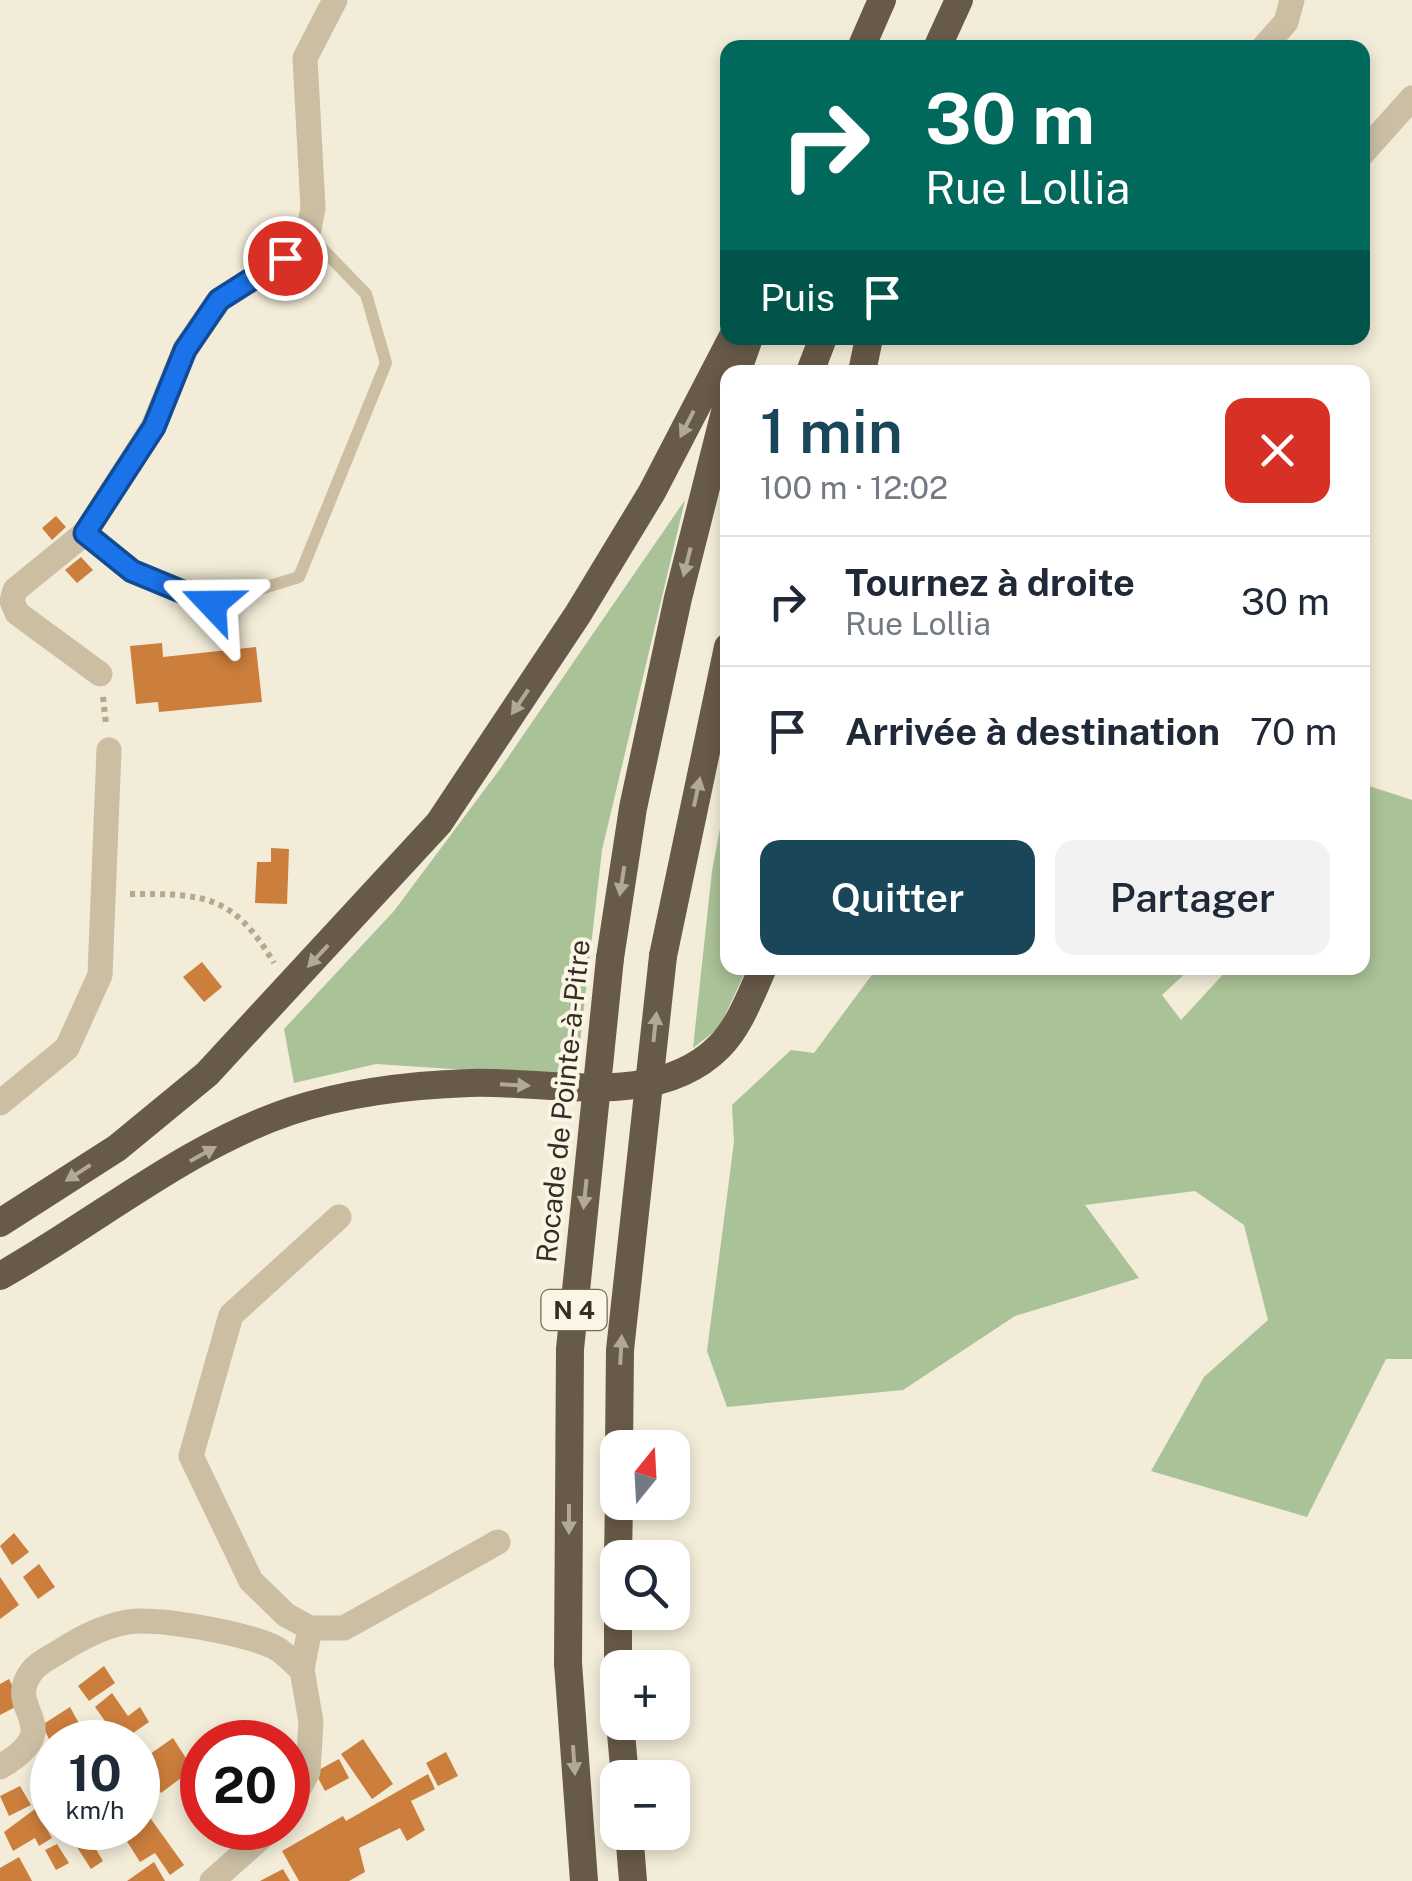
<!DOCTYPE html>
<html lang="fr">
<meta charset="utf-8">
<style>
:root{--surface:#fff;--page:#f2f2f3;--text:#1f2937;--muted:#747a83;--line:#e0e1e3;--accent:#194759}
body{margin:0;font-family:"Public Sans",sans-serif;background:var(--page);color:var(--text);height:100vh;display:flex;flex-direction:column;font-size:38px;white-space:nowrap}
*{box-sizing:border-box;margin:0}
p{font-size:32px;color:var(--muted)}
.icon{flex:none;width:55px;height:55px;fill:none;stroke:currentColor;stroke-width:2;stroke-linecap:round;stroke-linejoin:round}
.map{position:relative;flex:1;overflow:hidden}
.panel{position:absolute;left:720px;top:365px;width:650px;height:610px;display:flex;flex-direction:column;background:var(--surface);border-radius:20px;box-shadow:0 5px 15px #0003}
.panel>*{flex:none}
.guide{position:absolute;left:720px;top:40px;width:650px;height:305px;border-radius:20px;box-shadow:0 5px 15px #0003;background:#00695c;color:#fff;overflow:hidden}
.needle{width:65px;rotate:18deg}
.controls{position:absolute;left:600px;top:1430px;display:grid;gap:20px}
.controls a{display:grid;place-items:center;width:90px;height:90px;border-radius:20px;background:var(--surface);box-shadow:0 5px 15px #0003;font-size:50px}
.speed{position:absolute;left:30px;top:1720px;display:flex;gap:20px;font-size:50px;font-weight:700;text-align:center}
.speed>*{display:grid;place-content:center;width:130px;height:130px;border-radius:50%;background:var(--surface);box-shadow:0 5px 15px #0003;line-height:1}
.speed small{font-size:25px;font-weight:400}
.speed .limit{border:15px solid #d22;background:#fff;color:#111}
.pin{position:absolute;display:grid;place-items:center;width:85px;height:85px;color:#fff;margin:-42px;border:5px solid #fff;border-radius:50%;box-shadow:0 2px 10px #0007}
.me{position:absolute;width:110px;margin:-55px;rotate:293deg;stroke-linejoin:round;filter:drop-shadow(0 0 8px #0008)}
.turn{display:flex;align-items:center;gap:35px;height:210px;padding:0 40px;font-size:45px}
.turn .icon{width:130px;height:130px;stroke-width:2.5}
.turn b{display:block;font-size:70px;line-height:85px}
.then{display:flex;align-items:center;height:95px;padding:0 40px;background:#0003;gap:20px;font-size:38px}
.round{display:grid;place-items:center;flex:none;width:105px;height:105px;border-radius:20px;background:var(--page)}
.head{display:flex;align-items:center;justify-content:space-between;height:170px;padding:0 40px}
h1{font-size:60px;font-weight:600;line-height:75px;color:var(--accent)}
.button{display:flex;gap:20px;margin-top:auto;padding:20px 40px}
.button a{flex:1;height:115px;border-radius:20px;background:var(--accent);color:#fff;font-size:40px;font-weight:600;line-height:115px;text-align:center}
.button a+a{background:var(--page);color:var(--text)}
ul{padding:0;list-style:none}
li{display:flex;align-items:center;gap:30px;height:130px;padding:0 40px;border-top:2px solid var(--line)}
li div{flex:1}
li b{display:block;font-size:38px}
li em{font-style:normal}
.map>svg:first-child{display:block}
</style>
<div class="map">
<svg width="1412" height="1881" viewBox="0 0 1412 1881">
<rect width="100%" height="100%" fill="#f2ecd8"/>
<path fill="#aac297" d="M 685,500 L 602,850 L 576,1077 L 376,1064 L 294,1083 L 284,1029 L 394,911 L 500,769 Z
M 1363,784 L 1412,800 L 1412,1359 L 1386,1359 L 1307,1517 L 1151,1471 L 1204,1377 L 1268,1320 L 1244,1225 L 1195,1191 L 1085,1205 L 1139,1278 L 1015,1316 L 903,1390 L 727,1407 L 707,1351 L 734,1142 L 732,1105 L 791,1050 L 814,1053 L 877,968 L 1191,968 L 1162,995 L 1181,1020 L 1229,968 L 1362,968 Z
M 727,792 L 728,968 L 747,968 L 719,1028 L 693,1048 L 712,871 Z"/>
<path fill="#cc7e3c" d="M 56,516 L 66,527 L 52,540 L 42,528 Z
M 81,557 L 93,570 L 77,583 L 65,570 Z
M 162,643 L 163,657 L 256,647 L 262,702 L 159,712 L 158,702 L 136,704 L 130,646 Z
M 271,848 L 289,849 L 287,904 L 255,903 L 257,862 L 271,862 Z
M 202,962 L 222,987 L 204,1002 L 183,977 Z
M 14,1533 L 29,1552 L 12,1565 L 0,1546 Z
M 39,1564 L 55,1587 L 38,1599 L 23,1577 Z
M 0,1577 L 19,1605 L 0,1619 Z
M 104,1666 L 115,1683 L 89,1701 L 78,1686 Z
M 9,1679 L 21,1704 L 0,1715 L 0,1684 Z
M 112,1693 L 128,1716 L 140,1707 L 149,1722 L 120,1742 L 95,1707 Z
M 70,1707 L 81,1727 L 51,1743 L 42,1725 Z
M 173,1738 L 193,1769 L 161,1793 L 140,1761 Z
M 363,1739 L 393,1784 L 372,1799 L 341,1754 Z
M 446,1752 L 458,1776 L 438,1786 L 426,1763 Z
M 339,1759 L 349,1778 L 325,1791 L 315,1772 Z
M 428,1774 L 435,1789 L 411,1801 L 425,1830 L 407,1841 L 400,1828 L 359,1848 L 365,1872 L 349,1881 L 299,1881 L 282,1851 L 343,1816 L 346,1821 Z
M 20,1786 L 31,1805 L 9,1816 L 0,1796 Z
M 138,1801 L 184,1865 L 170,1875 L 155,1853 L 140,1862 L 123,1835 L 116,1840 L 108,1828 L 138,1828 Z
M 35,1809 L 52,1838 L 39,1846 L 35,1838 L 13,1851 L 4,1832 Z
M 207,1828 L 244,1828 L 215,1841 Z
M 88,1836 L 103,1861 L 91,1869 L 75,1844 Z
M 57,1844 L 69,1863 L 56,1870 L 45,1850 Z
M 19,1857 L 32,1881 L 0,1881 L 0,1868 Z
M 154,1862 L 165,1881 L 127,1881 Z
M 283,1869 L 290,1881 L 260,1881 Z"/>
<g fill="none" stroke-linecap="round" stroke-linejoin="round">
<path stroke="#b6a88d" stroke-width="6" stroke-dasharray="5 5" stroke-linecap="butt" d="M 103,697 L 106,724
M 130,894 C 204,894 233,894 274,963"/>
<path stroke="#cbbea3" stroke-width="12" d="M 85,533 L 132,571 L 212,604 L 299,577 L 386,363 L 366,294 L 308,234"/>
<path stroke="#cbbea3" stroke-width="25" d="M 1263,48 L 1286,22 L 1292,0
M 1362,154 L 1412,98
M 100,674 L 17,613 L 12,601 L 15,590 L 85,533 L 153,427 L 185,349 L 219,300 L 285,258 L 308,234 L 313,208 L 305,58 L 335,0
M 0,1103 L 67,1048 L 100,975 L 109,750
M 339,1217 L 231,1315 L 191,1456 L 251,1581 L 286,1615 L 310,1628 L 344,1628 L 498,1542
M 0,1767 C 71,1725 1,1711 32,1671 C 38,1663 49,1658 57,1653 C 79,1639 101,1627 127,1622 C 159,1617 241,1633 272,1646 C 284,1651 292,1662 302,1670
M 288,1808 L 308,1772 L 311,1722 L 302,1670 L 310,1628
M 212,1881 L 272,1828"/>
<path stroke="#685a49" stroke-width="28" d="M 861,48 L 882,0
M 937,48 L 959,0
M 737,372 L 749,338
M 810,372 L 823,338
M 862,372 L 869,338
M 663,956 L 728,647
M 610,958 L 633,808 L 678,598 L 728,400
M 0,1223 L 117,1148 L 207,1074 L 439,823 L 578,614 L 652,492 L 732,338
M 0,1276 C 95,1223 186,1146 291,1111 C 349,1092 409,1085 470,1083 C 549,1080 656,1110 719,1047 C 740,1026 751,994 763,968
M 618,1558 L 619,1502
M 568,1663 L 584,1881
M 618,1685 L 618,1612
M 620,1722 L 625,1778
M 629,1832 L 633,1881"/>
<path stroke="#685a49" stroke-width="28" d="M 619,1448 L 620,1350 L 663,956
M 568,1663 L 570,1349 L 610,958"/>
</g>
<defs><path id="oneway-solid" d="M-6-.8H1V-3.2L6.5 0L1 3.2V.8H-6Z" transform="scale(2.5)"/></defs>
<g fill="#b1a896">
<use href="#oneway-solid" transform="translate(687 424) rotate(117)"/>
<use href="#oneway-solid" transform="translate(687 562) rotate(104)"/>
<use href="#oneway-solid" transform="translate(520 702) rotate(124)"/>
<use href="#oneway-solid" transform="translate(697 792) rotate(-78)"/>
<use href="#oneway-solid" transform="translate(622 881) rotate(99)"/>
<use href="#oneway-solid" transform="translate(318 956) rotate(133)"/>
<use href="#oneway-solid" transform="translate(655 1027) rotate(-84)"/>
<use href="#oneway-solid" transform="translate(515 1085) rotate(3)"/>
<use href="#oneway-solid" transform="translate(203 1154) rotate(-29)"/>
<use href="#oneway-solid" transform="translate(78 1173) rotate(147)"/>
<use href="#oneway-solid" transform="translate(585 1194) rotate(96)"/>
<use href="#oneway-solid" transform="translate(621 1350) rotate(-87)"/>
<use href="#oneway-solid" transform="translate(569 1519) rotate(90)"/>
<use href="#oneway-solid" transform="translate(574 1760) rotate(86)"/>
</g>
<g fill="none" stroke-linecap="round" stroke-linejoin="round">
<g stroke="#114b97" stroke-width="25">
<path id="route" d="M 212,604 L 132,571 L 85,533 L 154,427 L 185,350 L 219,300 L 285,258"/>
</g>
<use href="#route" stroke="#1a73e8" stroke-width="18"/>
</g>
<g text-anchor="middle" stroke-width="8" stroke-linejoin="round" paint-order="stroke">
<rect fill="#faf5e4" stroke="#706a5f" stroke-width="2.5" x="541.5" y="1290" width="65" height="40" rx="8"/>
<g font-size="25" font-weight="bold" fill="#352e26">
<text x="574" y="1319">N 4</text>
</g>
<g font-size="28" fill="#352e26" stroke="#faf5e4">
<text transform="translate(563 1101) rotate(-84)" y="10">Rocade de Pointe-à-Pitre</text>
</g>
</g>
</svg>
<div class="controls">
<a><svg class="needle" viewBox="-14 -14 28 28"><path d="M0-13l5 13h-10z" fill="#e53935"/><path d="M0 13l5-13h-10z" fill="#747a83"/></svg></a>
<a><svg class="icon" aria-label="search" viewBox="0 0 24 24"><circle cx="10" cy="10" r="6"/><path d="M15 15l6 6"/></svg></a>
<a>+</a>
<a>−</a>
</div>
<div class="speed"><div>10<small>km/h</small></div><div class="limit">20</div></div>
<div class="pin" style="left:285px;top:258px;background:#d93025"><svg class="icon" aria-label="arrive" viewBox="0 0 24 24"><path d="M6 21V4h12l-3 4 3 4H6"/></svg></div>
<svg class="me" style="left:212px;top:604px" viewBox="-20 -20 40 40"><path d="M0-17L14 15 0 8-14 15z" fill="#1a73e8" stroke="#fff" stroke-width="4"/></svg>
<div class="guide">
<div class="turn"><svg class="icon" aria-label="right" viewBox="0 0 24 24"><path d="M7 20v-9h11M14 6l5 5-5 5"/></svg><div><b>30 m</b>Rue Lollia</div></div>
<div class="then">Puis<svg class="icon" aria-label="arrive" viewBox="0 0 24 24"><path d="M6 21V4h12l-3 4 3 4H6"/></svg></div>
</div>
<section class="panel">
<div class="head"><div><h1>1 min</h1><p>100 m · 12:02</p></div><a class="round" style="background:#d93025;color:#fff"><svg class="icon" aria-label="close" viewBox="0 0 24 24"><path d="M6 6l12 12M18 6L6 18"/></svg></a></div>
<ul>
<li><svg class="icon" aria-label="right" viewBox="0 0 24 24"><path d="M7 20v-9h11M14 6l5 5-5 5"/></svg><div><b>Tournez à droite</b><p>Rue Lollia</p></div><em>30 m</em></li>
<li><svg class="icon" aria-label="arrive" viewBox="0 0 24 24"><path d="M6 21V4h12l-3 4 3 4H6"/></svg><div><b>Arrivée à destination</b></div><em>70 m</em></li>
</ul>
<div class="button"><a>Quitter</a><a>Partager</a></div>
</section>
</div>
